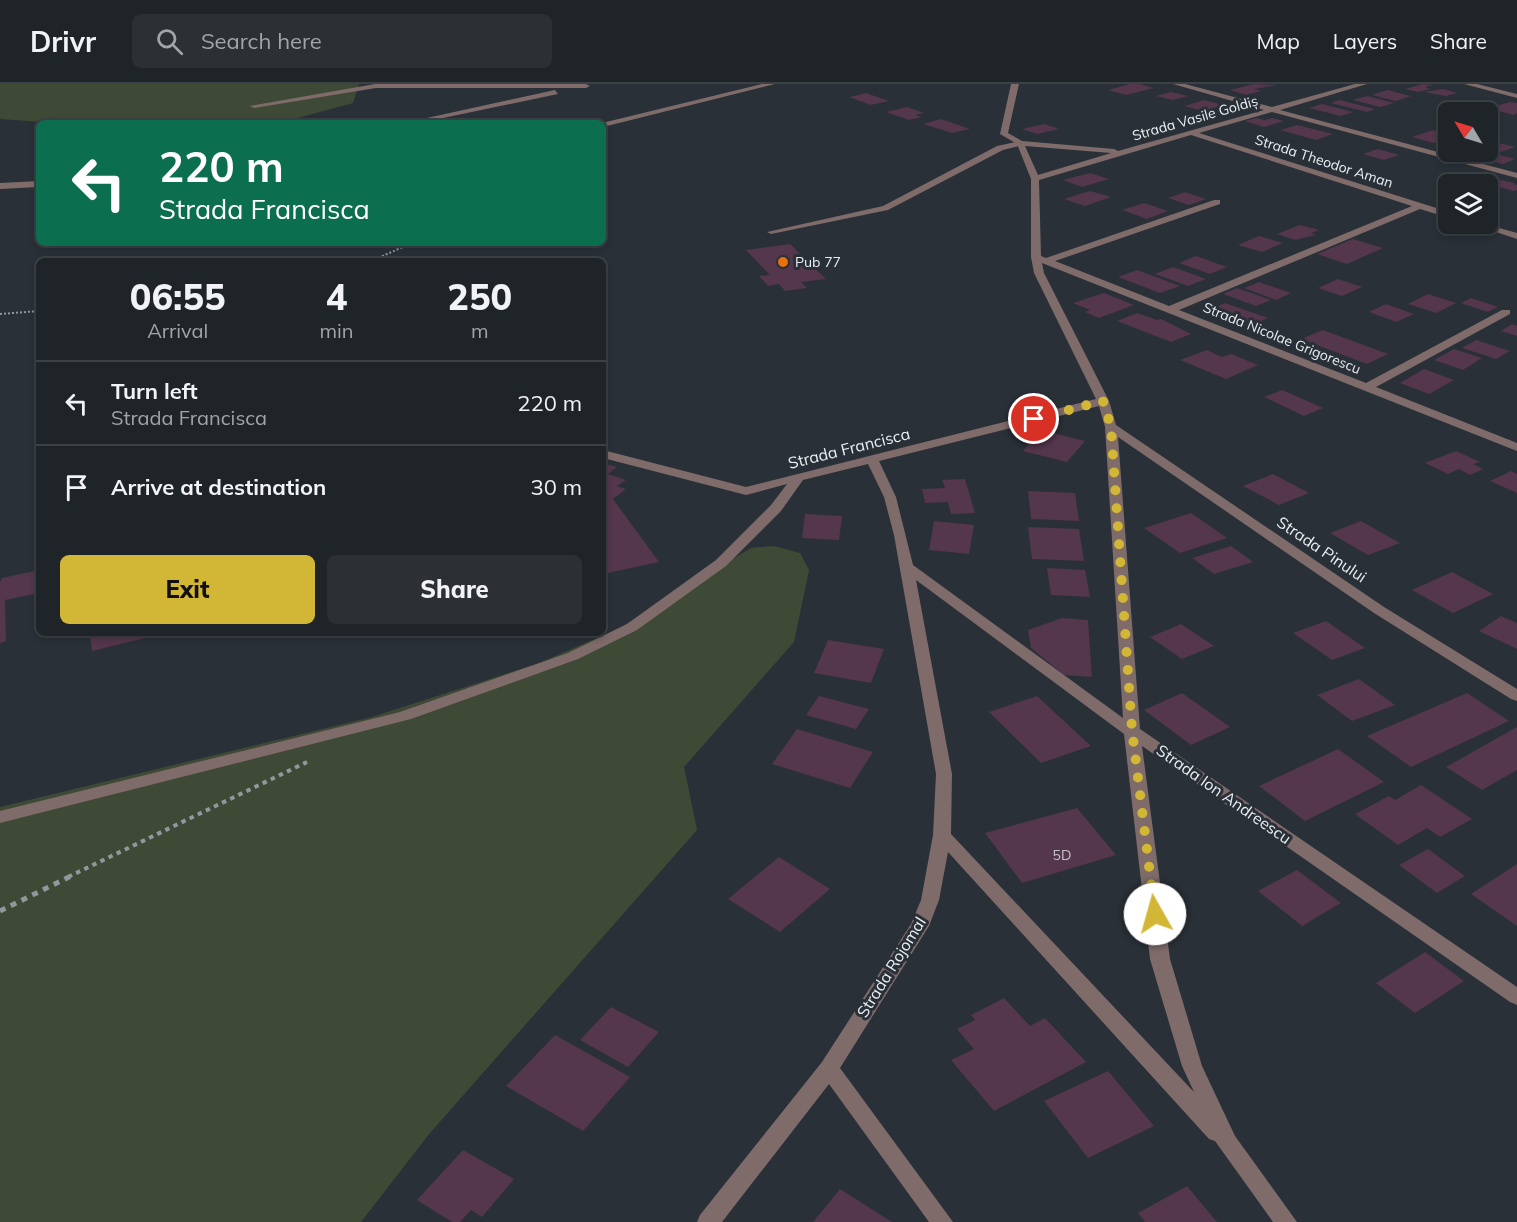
<!DOCTYPE html>
<meta charset="utf-8">
<style>
:root{--surface:#1f2429;--page:#2c3035;--text:#f1f3f6;--muted:#a1a4a8;--line:#3c4146;--accent:#d2b736}
body{margin:0;font-family:Mulish,sans-serif;background:var(--page);color:var(--text);height:100vh;display:flex;flex-direction:column;font-size:22px;white-space:nowrap}
*{box-sizing:border-box;margin:0}
p{font-size:20px;color:var(--muted)}
.icon{flex:none;width:33px;height:33px;fill:none;stroke:currentColor;stroke-width:2;stroke-linecap:round;stroke-linejoin:round}
.map{position:relative;flex:1;overflow:hidden}
.sheet{position:absolute;left:36px;top:174px;width:570px;height:378px;display:flex;flex-direction:column;background:var(--surface);border-radius:9px;box-shadow:0 3px 9px #0003,0 0 0 2px var(--line)}
.sheet>*{flex:none}
.banner{position:absolute;left:36px;top:36px;width:570px;height:126px;border-radius:9px;box-shadow:0 3px 9px #0003,0 0 0 2px var(--line);background:#0b6e4f;color:#fff;overflow:hidden}
.needle{width:39px;rotate:308deg}
.tools{position:absolute;left:1438px;top:18px;display:grid;gap:12px}
.tools a{display:grid;place-items:center;width:60px;height:60px;border-radius:9px;background:var(--surface);box-shadow:0 3px 9px #0003,0 0 0 2px var(--line);font-size:30px}
.pin{position:absolute;display:grid;place-items:center;width:51px;height:51px;color:#fff;margin:-26px;border:3px solid #fff;border-radius:50%;box-shadow:0 2px 6px #0007}
.me{position:absolute;width:66px;margin:-33px;rotate:353deg;stroke-linejoin:round;filter:drop-shadow(0 0 4px #0008)}
.turn{display:flex;align-items:center;gap:21px;height:126px;padding:0 24px;font-size:27px}
.turn .icon{width:78px;height:78px;stroke-width:2.5}
.turn b{display:block;font-size:42px;line-height:51px}
.eta{display:flex;justify-content:space-evenly;align-items:center;height:102px;text-align:center}
.eta b{font-size:36px;font-weight:800;line-height:42px}
.button{display:flex;gap:12px;margin-top:auto;padding:12px 24px}
.button a{flex:1;height:69px;border-radius:9px;background:var(--accent);color:#111;font-size:24px;font-weight:800;line-height:69px;text-align:center}
.button a+a{background:var(--page);color:var(--text)}
ul{padding:0;list-style:none}
li{display:flex;align-items:center;gap:18px;height:84px;padding:0 24px;border-top:2px solid var(--line)}
li div{flex:1}
li b{display:block;font-size:22px}
li em{font-style:normal}
header{display:flex;align-items:center;gap:36px;box-sizing:border-box;height:84px;padding:0 30px;background:var(--surface);border-bottom:2px solid var(--line)}
header strong{font-size:28px}
nav{display:flex;gap:33px;margin-inline-start:auto;font-size:21px}
.search{width:420px;height:54px;background:var(--page);display:flex;align-items:center;gap:15px;box-sizing:border-box;padding:0 21px;border-radius:9px;color:var(--muted);font-size:22px}
.map>svg:first-child{display:block}
</style>
<header>
<strong>Drivr</strong>
<div class="search"><svg class="icon" aria-label="search" viewBox="0 0 24 24"><circle cx="10" cy="10" r="6"/><path d="M15 15l6 6"/></svg>Search here</div>
<nav><a>Map</a><a>Layers</a><a>Share</a></nav>
</header>
<div class="map">
<svg width="1517" height="1138" viewBox="0 0 1517 1138">
<rect width="100%" height="100%" fill="#293037"/>
<path fill="#3f4a36" d="M 0,0 L 359,0 L 353,19 L 279,39 L 56,39 L 0,35 Z
M 774,462 L 800,469 L 809,486 L 794,558 L 684,683 L 697,746 L 430,1049 L 361,1138 L 0,1138 L 0,723 L 372,633 L 539,579 L 618,545 L 751,464 Z"/>
<path fill="#54364d" d="M 1130,0 L 1140,0 L 1154,4 L 1126,11 L 1108,6 Z
M 1254,0 L 1277,1 L 1254,5 L 1261,7 L 1246,11 L 1230,6 Z
M 1422,0 L 1434,1 L 1425,3 L 1430,5 L 1418,8 L 1405,5 Z
M 1443,5 L 1457,9 L 1446,12 L 1424,8 Z
M 1387,6 L 1411,12 L 1396,17 L 1372,11 Z
M 1171,8 L 1188,12 L 1173,16 L 1156,12 Z
M 866,9 L 889,17 L 871,21 L 849,13 Z
M 1367,12 L 1394,19 L 1380,23 L 1353,16 Z
M 1204,16 L 1223,21 L 1203,27 L 1184,22 Z
M 1339,16 L 1375,25 L 1367,28 L 1331,19 Z
M 1510,18 L 1517,19 L 1517,29 L 1513,31 L 1488,24 Z
M 1322,20 L 1353,28 L 1341,32 L 1309,24 Z
M 907,23 L 924,29 L 915,31 L 922,33 L 909,36 L 886,28 Z
M 1257,34 L 1264,36 L 1272,34 L 1284,37 L 1264,43 L 1245,37 Z
M 941,35 L 970,45 L 952,49 L 923,40 Z
M 1044,40 L 1059,45 L 1037,50 L 1022,45 Z
M 1297,41 L 1333,50 L 1316,56 L 1280,46 Z
M 1433,46 L 1449,50 L 1449,54 L 1433,59 L 1412,53 Z
M 1499,59 L 1515,63 L 1481,75 L 1466,71 L 1476,68 L 1488,68 L 1488,63 Z
M 1378,65 L 1399,71 L 1384,76 L 1363,70 Z
M 1500,71 L 1515,75 L 1503,80 L 1488,76 Z
M 1090,89 L 1109,95 L 1082,103 L 1063,96 Z
M 1491,94 L 1515,99 L 1513,100 L 1517,101 L 1517,106 L 1513,107 L 1500,103 L 1494,106 L 1488,104 L 1488,100 L 1475,100 Z
M 1090,107 L 1111,113 L 1085,122 L 1064,115 Z
M 1185,108 L 1206,115 L 1189,121 L 1168,114 Z
M 1144,119 L 1168,127 L 1147,135 L 1122,126 Z
M 1300,141 L 1319,146 L 1311,149 L 1316,151 L 1295,156 L 1277,150 Z
M 1259,152 L 1283,159 L 1262,168 L 1238,161 Z
M 1353,155 L 1383,164 L 1347,180 L 1317,170 Z
M 790,160 L 826,195 L 801,198 L 807,204 L 785,207 L 779,200 L 768,202 L 759,192 L 770,191 L 746,166 Z
M 1196,172 L 1227,183 L 1210,190 L 1179,179 Z
M 1173,183 L 1206,195 L 1188,202 L 1155,190 Z
M 1137,186 L 1180,202 L 1160,209 L 1118,193 Z
M 1338,195 L 1362,203 L 1342,212 L 1318,204 Z
M 1259,198 L 1291,209 L 1276,216 L 1244,204 Z
M 1237,204 L 1271,216 L 1256,222 L 1223,210 Z
M 1104,209 L 1134,221 L 1099,234 L 1085,228 L 1090,226 L 1073,219 Z
M 1428,210 L 1456,219 L 1436,229 L 1408,220 Z
M 1471,214 L 1498,223 L 1488,228 L 1461,219 Z
M 1225,219 L 1268,234 L 1249,243 L 1206,227 Z
M 1386,220 L 1414,230 L 1396,238 L 1369,228 Z
M 1137,229 L 1157,236 L 1161,235 L 1191,250 L 1171,258 L 1117,237 Z
M 1512,240 L 1517,242 L 1517,252 L 1501,247 Z
M 1323,246 L 1388,270 L 1367,280 L 1301,255 Z
M 1476,256 L 1510,267 L 1496,275 L 1462,264 Z
M 1454,265 L 1482,274 L 1463,286 L 1434,276 Z
M 1207,266 L 1222,273 L 1231,270 L 1258,281 L 1226,295 L 1180,276 Z
M 1424,285 L 1454,296 L 1429,310 L 1400,299 Z
M 1282,306 L 1323,324 L 1304,332 L 1264,313 Z
M 1041,346 L 1085,357 L 1067,378 L 1023,367 Z
M 1456,367 L 1480,378 L 1473,380 L 1483,385 L 1470,391 L 1459,385 L 1448,390 L 1425,379 Z
M 603,379 L 617,383 L 608,390 L 626,396 L 617,402 L 626,405 L 613,415 L 659,478 L 603,490 Z
M 1511,387 L 1517,390 L 1517,409 L 1490,397 Z
M 1273,390 L 1309,409 L 1279,421 L 1243,402 Z
M 965,395 L 975,429 L 951,430 L 948,418 L 925,419 L 922,405 L 945,404 L 942,396 Z
M 1028,407 L 1075,409 L 1079,437 L 1031,435 Z
M 1191,429 L 1227,454 L 1180,469 L 1144,444 Z
M 805,430 L 842,432 L 839,456 L 802,454 Z
M 934,437 L 974,441 L 969,470 L 929,466 Z
M 1361,437 L 1400,459 L 1368,471 L 1330,449 Z
M 1028,443 L 1079,445 L 1084,477 L 1032,475 Z
M 1231,462 L 1253,478 L 1214,490 L 1192,474 Z
M 1047,484 L 1085,486 L 1090,513 L 1051,511 Z
M 39,486 L 39,509 L 5,516 L 6,557 L 0,559 L 0,498 L 2,494 Z
M 1452,488 L 1493,510 L 1453,529 L 1412,506 Z
M 1501,532 L 1517,539 L 1517,565 L 1479,547 Z
M 1062,534 L 1088,536 L 1092,593 L 1064,591 L 1031,564 L 1028,546 Z
M 1326,537 L 1365,564 L 1332,576 L 1293,549 Z
M 1181,540 L 1214,562 L 1182,575 L 1150,553 Z
M 102,549 L 165,549 L 92,567 L 90,552 Z
M 828,556 L 884,565 L 871,599 L 814,589 Z
M 1359,595 L 1395,621 L 1352,637 L 1317,611 Z
M 1182,609 L 1230,643 L 1191,661 L 1144,626 Z
M 1467,609 L 1509,637 L 1411,683 L 1367,652 Z
M 819,612 L 869,625 L 856,645 L 806,631 Z
M 1037,612 L 1091,662 L 1041,679 L 989,628 Z
M 1517,643 L 1517,686 L 1482,706 L 1446,683 Z
M 797,645 L 873,668 L 850,704 L 772,680 Z
M 1338,665 L 1384,698 L 1305,737 L 1259,702 Z
M 1421,701 L 1472,735 L 1440,753 L 1427,744 L 1398,761 L 1355,730 L 1389,712 L 1395,716 Z
M 1077,724 L 1116,771 L 1022,799 L 985,749 Z
M 1428,765 L 1465,792 L 1437,809 L 1399,781 Z
M 779,773 L 830,805 L 780,848 L 728,815 Z
M 1517,780 L 1517,842 L 1471,810 Z
M 1297,786 L 1341,819 L 1302,842 L 1258,807 Z
M 1425,868 L 1464,897 L 1415,929 L 1376,899 Z
M 1004,914 L 1030,942 L 1045,934 L 1086,978 L 994,1027 L 951,976 L 974,965 L 957,945 L 975,936 L 971,931 Z
M 611,923 L 659,948 L 628,983 L 580,956 Z
M 555,951 L 630,993 L 583,1047 L 506,1002 Z
M 1108,987 L 1154,1042 L 1088,1074 L 1044,1017 Z
M 463,1066 L 514,1095 L 482,1133 L 471,1126 L 460,1138 L 452,1138 L 417,1116 Z
M 1187,1102 L 1217,1138 L 1145,1138 L 1138,1129 Z
M 840,1105 L 892,1138 L 813,1138 Z"/>
<g fill="none" stroke-linecap="round" stroke-linejoin="round">
<path stroke="#91979d" stroke-width="2" stroke-dasharray="2 2" stroke-linecap="butt" d="M 371,177 L 412,159
M 0,230 L 39,227"/>
<path stroke="#91979d" stroke-width="4" stroke-dasharray="4.5 4.5" stroke-linecap="butt" d="M 68,793 L 307,678"/>
<path stroke="#91979d" stroke-width="5" stroke-dasharray="6 6" stroke-linecap="butt" d="M 0,827 L 71,792"/>
<path fill="#7e6b6a" fill-rule="evenodd" d="M 1020,57 L 1023,57 L 1023,61 L 1003,66 L 888,126 L 771,150 L 767,148 L 883,122 L 997,62 Z"/>
<path fill="#7e6b6a" fill-rule="evenodd" d="M 375,0 L 586,0 L 590,2 L 586,4 L 376,4 L 254,24 L 250,22 Z
M 762,0 L 775,0 L 603,43 L 602,39 Z
M 1011,0 L 1019,0 L 1008,49 L 1022,57 L 1114,65 L 1118,67 L 1264,26 L 1173,0 L 1185,0 L 1272,23 L 1355,0 L 1367,0 L 1280,26 L 1517,89 L 1517,94 L 1272,28 L 1199,49 L 1449,128 L 1449,134 L 1420,125 L 1179,226 L 1366,299 L 1502,226 L 1510,226 L 1510,230 L 1376,303 L 1517,359 L 1517,367 L 1042,179 L 1044,189 L 1109,317 L 1116,341 L 1384,523 L 1517,605 L 1517,617 L 1511,615 L 1374,529 L 1118,353 L 1140,645 L 1517,903 L 1517,921 L 1510,918 L 1142,662 L 1170,875 L 1202,982 L 1235,1052 L 1297,1138 L 1273,1138 L 1215,1057 L 1209,1055 L 948,768 L 939,816 L 929,842 L 840,984 L 953,1138 L 929,1138 L 829,1000 L 722,1138 L 697,1138 L 700,1131 L 822,978 L 911,840 L 921,816 L 933,751 L 936,690 L 894,451 L 884,413 L 868,380 L 803,396 L 781,427 L 726,482 L 637,546 L 578,575 L 411,635 L 0,739 L 0,727 L 400,628 L 568,569 L 627,540 L 716,476 L 771,421 L 787,400 L 746,411 L 603,374 L 603,366 L 746,403 L 1096,315 L 1034,189 L 1031,173 L 1031,95 L 1017,60 L 1000,50 ZM 1191,51 L 1412,122 L 1169,222 L 1055,177 L 1220,120 L 1220,116 L 1214,116 L 1046,174 L 1041,172 L 1039,96 ZM 1025,62 L 1111,69 L 1038,91 ZM 1099,322 L 1105,343 L 1123,634 L 913,481 L 896,413 L 879,377 ZM 916,496 L 1124,650 L 1150,875 L 1182,982 L 1194,1008 L 951,750 L 952,690 Z
M 1464,0 L 1477,0 L 1517,10 L 1517,14 Z
M 555,6 L 558,10 L 419,39 L 404,39 Z
M 39,97 L 39,103 L 0,105 L 0,99 Z
M 1472,140 L 1485,140 L 1517,149 L 1517,155 Z"/>
</g>
<g fill="none" stroke-linecap="round" stroke-linejoin="round">
<path stroke="#d2b736" stroke-width="10" stroke-dasharray="0 18" d="M 1034,335 L 1103,317 L 1111,343 L 1132,646 L 1155,830"/>
</g>
<circle fill="#e8710a" stroke="#293037" stroke-width="2" cx="783" cy="178" r="6"/>
<g text-anchor="middle" stroke-width="6" stroke-linejoin="round" paint-order="stroke">
<g font-size="14" fill="#eaeff3" stroke="#293037">
<text transform="translate(1195 34) rotate(-16)" y="5">Strada Vasile Goldiș</text>
<text transform="translate(1324 77) rotate(18)" y="5">Strada Theodor Aman</text>
<text transform="translate(1282 254) rotate(22)" y="5">Strada Nicolae Grigorescu</text>
</g>
<g font-size="14" fill="#eaeff3" stroke="#293037" text-anchor="start">
<text x="795" y="183">Pub 77</text>
</g>
<g font-size="14" fill="#c4c1ca">
<text x="1062" y="776">5D</text>
</g>
<g font-size="16" fill="#eaeff3" stroke="#293037">
<text transform="translate(849 364) rotate(-14)" y="6">Strada Francisca</text>
<text transform="translate(1322 465) rotate(34)" y="6">Strada Pinului</text>
<text transform="translate(1224 710) rotate(35)" y="6">Strada Ion Andreescu</text>
<text transform="translate(891 883) rotate(-58)" y="6">Strada Rojomal</text>
</g>
</g>
</svg>
<div class="tools">
<a><svg class="needle" viewBox="-14 -14 28 28"><path d="M0-13l5 13h-10z" fill="#e53935"/><path d="M0 13l5-13h-10z" fill="#a1a4a8"/></svg></a>
<a><svg class="icon" aria-label="layers" viewBox="0 0 24 24"><path d="M12 4l9 5-9 5-9-5zM3 14l9 5 9-5"/></svg></a>
</div>
<div class="pin" style="left:1034px;top:335px;background:#d93025"><svg class="icon" aria-label="arrive" viewBox="0 0 24 24"><path d="M6 21V4h12l-3 4 3 4H6"/></svg></div>
<svg class="me" style="left:1155px;top:830px" viewBox="-20 -20 40 40"><circle r="19" fill="#fff"/><path d="M0-13L10 11 0 6-10 11z" fill="#d2b736"/></svg>
<div class="banner">
<div class="turn"><svg class="icon" aria-label="left" viewBox="0 0 24 24"><path d="M17 20v-9H6M10 6l-5 5 5 5"/></svg><div><b>220 m</b>Strada Francisca</div></div>
</div>
<section class="sheet">
<div class="eta">
<div><b>06:55</b><p>Arrival</p></div>
<div><b>4</b><p>min</p></div>
<div><b>250</b><p>m</p></div>
</div>
<ul>
<li><svg class="icon" aria-label="left" viewBox="0 0 24 24"><path d="M17 20v-9H6M10 6l-5 5 5 5"/></svg><div><b>Turn left</b><p>Strada Francisca</p></div><em>220 m</em></li>
<li><svg class="icon" aria-label="arrive" viewBox="0 0 24 24"><path d="M6 21V4h12l-3 4 3 4H6"/></svg><div><b>Arrive at destination</b></div><em>30 m</em></li>
</ul>
<div class="button"><a>Exit</a><a>Share</a></div>
</section>
</div>
